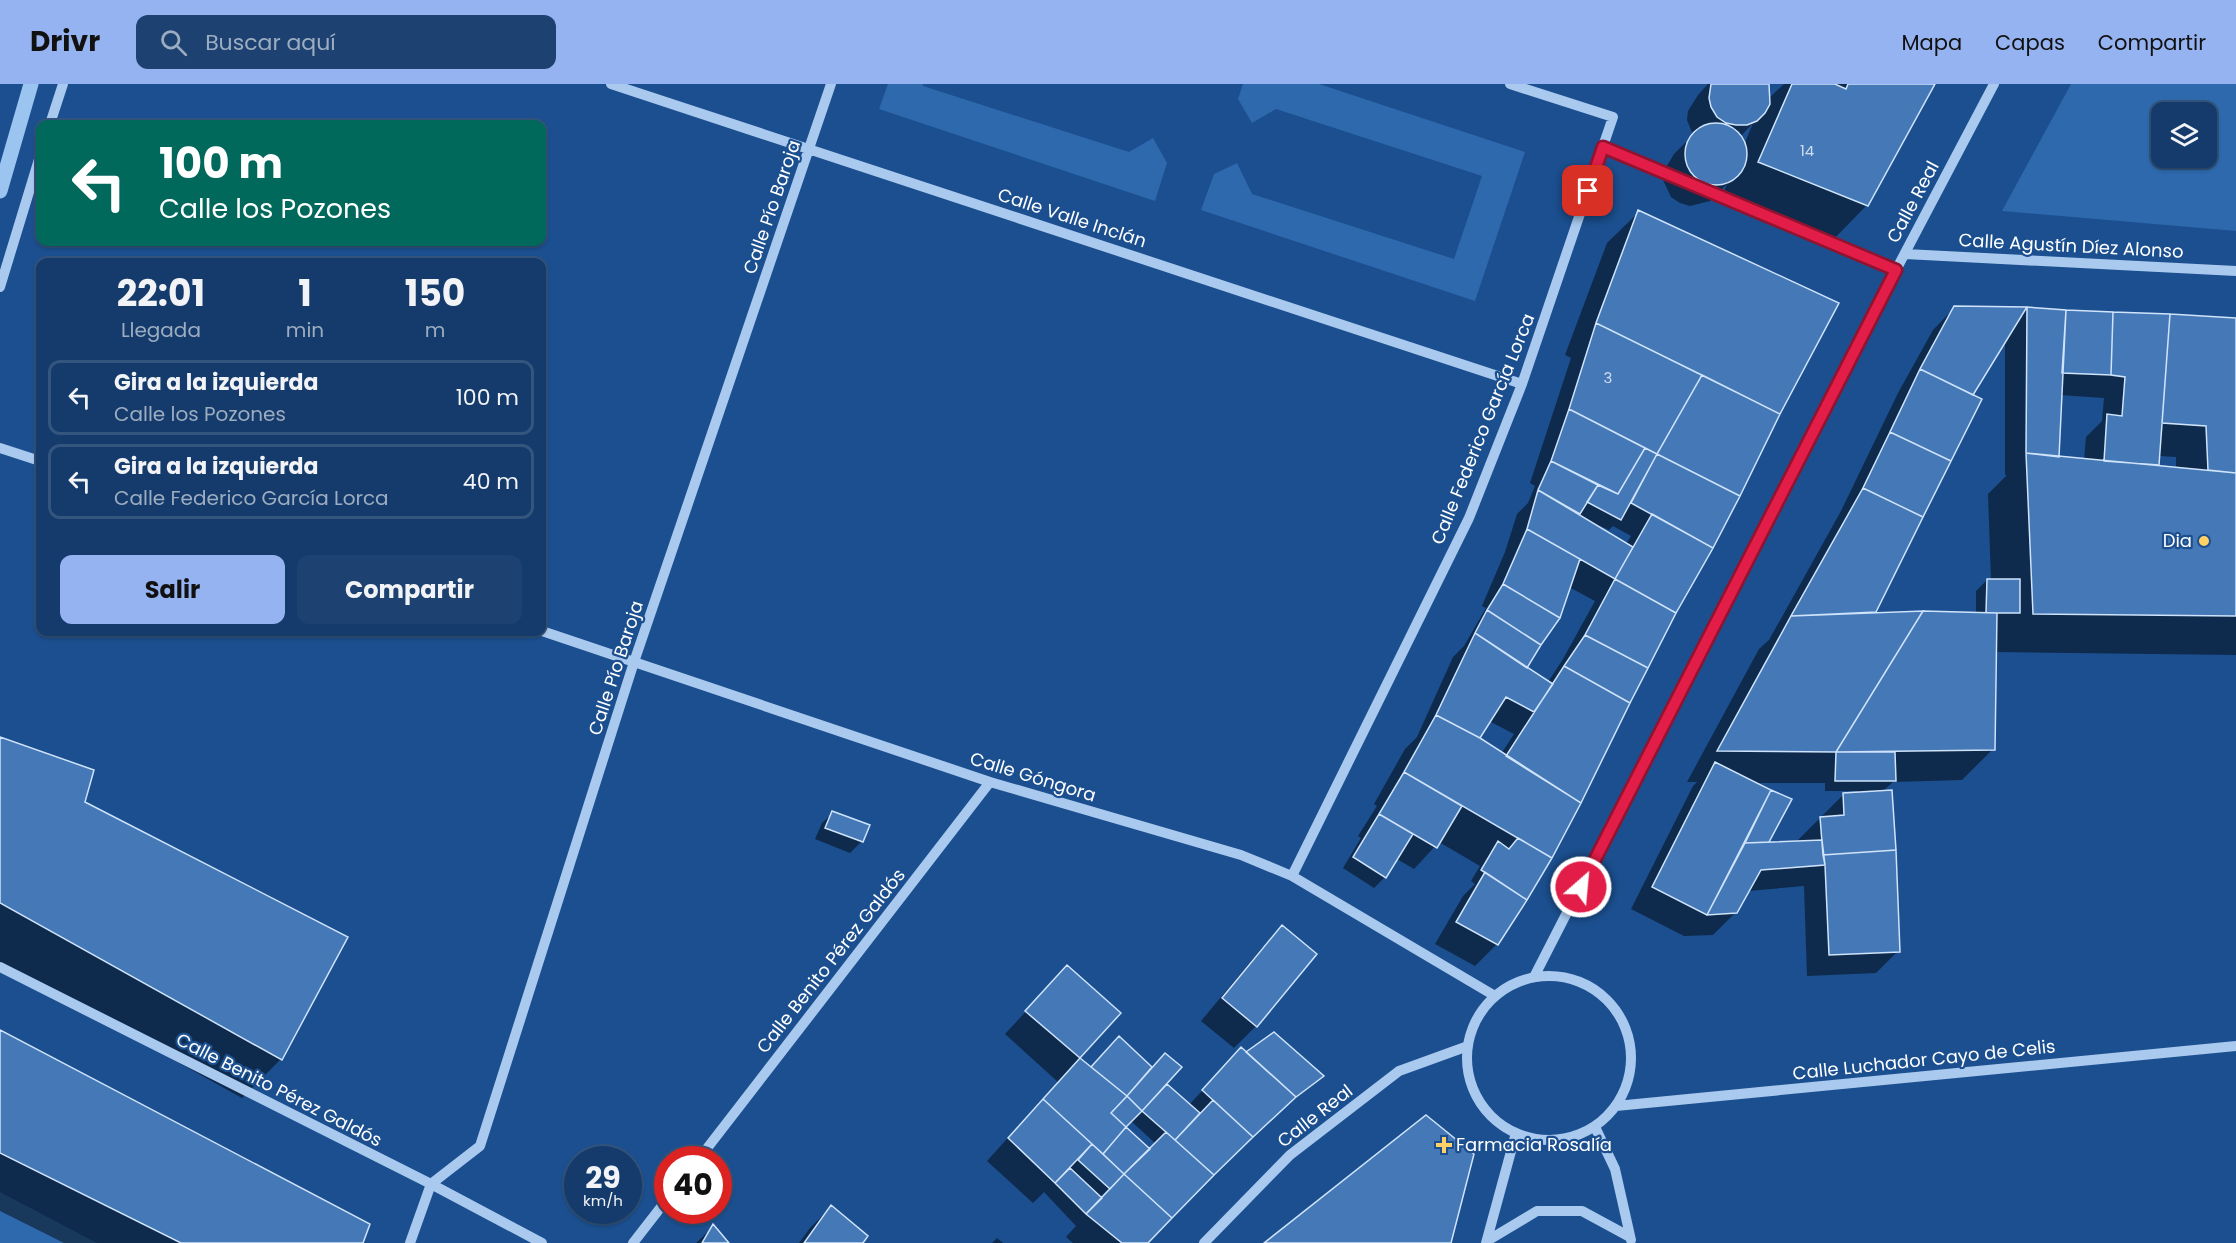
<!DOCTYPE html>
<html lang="es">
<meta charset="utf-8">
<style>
:root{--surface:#143b6b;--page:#1d4271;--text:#f1f3f6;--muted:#9dadc1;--line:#33557e;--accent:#95b2f1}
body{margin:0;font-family:Poppins,sans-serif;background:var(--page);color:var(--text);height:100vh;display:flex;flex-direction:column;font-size:22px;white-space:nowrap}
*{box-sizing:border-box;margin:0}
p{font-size:20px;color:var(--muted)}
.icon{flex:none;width:33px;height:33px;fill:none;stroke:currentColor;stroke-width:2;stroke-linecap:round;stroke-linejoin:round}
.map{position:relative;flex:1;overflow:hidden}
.side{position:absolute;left:36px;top:174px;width:510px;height:378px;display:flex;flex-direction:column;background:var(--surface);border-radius:12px;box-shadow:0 2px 4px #0004,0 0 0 2px var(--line)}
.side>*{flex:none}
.hud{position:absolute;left:36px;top:36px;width:510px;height:126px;border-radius:12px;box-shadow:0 2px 4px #0004,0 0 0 2px var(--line);background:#00695c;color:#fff;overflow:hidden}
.buttons{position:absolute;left:2151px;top:18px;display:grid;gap:12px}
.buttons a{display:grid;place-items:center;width:66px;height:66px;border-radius:12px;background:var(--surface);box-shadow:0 2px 4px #0004,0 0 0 2px var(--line);font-size:30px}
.speed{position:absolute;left:564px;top:1062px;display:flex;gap:12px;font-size:30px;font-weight:700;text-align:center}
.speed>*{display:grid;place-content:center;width:78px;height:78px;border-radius:50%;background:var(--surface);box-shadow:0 2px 4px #0004,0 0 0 2px var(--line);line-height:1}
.speed small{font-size:15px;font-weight:400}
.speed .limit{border:9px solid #d22;background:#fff;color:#111}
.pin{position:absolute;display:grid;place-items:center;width:51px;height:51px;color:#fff;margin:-26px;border-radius:12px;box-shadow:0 3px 9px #0006}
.me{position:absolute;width:66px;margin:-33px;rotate:27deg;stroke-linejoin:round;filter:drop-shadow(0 0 4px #0008)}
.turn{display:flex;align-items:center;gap:21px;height:126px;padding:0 24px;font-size:27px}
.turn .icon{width:78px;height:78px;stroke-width:2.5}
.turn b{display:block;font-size:42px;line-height:51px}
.eta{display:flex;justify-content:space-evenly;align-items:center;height:102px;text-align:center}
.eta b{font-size:36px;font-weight:700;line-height:42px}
.action{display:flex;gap:12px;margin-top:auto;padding:12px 24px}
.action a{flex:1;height:69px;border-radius:12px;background:var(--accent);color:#111;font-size:24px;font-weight:700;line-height:69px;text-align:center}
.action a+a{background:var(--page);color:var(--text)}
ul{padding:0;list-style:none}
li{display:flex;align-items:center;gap:18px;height:75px;margin:0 12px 9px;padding:0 12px;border:3px solid var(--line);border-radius:12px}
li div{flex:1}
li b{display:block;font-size:22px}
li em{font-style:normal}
header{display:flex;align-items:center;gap:36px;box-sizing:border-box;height:84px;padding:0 30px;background:var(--accent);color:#111}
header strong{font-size:28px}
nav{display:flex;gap:33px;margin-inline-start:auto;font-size:21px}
.search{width:420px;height:54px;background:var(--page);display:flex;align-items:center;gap:15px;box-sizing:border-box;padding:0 21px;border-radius:12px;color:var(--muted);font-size:22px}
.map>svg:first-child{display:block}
</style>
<header>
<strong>Drivr</strong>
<div class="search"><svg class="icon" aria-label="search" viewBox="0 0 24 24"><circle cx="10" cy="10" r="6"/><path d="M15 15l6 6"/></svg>Buscar aquí</div>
<nav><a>Mapa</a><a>Capas</a><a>Compartir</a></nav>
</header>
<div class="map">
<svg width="2236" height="1159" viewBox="0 0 2236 1159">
<rect width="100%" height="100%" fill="#1b4f8f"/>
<path fill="#2e69ad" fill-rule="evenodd" d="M 888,0 L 923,0 L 923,2 L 1129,68 L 1153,54 L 1167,79 L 1155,117 L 879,25 Z
M 1243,0 L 1319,0 L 1525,68 L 1475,217 L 1201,126 L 1214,90 L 1237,79 L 1252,110 L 1454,175 L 1482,92 L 1276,25 L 1252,39 L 1238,15 Z
M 2071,0 L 2236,0 L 2236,147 L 2002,127 ZM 2162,28 L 2206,28 L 2206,74 L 2162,74 Z
M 0,1108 L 97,1159 L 0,1159 Z"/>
<path fill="#0007" fill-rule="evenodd" d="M 1708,0 L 1767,0 L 1768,15 L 1784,0 L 1933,0 L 1867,121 L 1828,161 L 1720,117 L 1727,100 L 1710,117 L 1690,122 L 1680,119 L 1671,113 L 1663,96 L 1664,87 L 1674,70 L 1693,51 L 1687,36 L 1688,27 L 1698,11 ZM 1753,39 L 1744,61 L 1740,53 Z
M 1639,128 L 1837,220 L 1497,860 L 1475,882 L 1435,860 L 1463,812 L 1475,800 L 1471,797 L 1480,782 L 1439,758 L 1414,785 L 1397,775 L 1385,793 L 1374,804 L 1343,784 L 1361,754 L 1358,752 L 1377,722 L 1374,720 L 1405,665 L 1417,653 L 1453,573 L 1464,562 L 1486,524 L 1482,522 L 1505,468 L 1517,430 L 1528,419 L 1535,402 L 1530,399 L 1571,274 L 1565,271 L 1607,159 ZM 1600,442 L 1609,446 L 1613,442 L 1631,452 L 1626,460 L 1599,444 ZM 1569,503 L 1595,517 L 1563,575 L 1548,598 L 1526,584 ZM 1489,637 L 1514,650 L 1501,670 L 1479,654 Z
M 1955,223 L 2027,225 L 2236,235 L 2236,571 L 1995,568 L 1993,665 L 1962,696 L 1893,698 L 1882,708 L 1898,867 L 1876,889 L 1807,892 L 1804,802 L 1748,807 L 1736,828 L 1713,851 L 1684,852 L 1631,825 L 1693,702 L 1697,698 L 1687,698 L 1759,565 L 1769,556 L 1841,427 L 1898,309 L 1933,246 ZM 2005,256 L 2005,391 L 2007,391 L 1988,410 L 1991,496 L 1987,496 L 1976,507 L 1976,530 L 1872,531 L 1971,312 ZM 2060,311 L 2104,314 L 2102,337 L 2086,353 L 2084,376 L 2058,374 ZM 2159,372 L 2176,373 L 2176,385 L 2155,383 L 2158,380 ZM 1752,699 L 1825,699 L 1825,707 L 1858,707 L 1858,710 L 1843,711 L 1798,756 L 1799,759 L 1766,760 L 1768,757 L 1770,708 Z
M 0,655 L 83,719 L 281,975 L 242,1014 L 0,879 Z
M 833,729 L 868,742 L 861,758 L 850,769 L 815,755 L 822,739 Z
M 1283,843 L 1315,870 L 1256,942 L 1234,964 L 1201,937 L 1261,865 Z
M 1067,883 L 1119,929 L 1078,974 L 1090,985 L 1119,955 L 1189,1021 L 1241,965 L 1246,970 L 1322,992 L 1284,1023 L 1232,1071 L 1146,1159 L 1073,1159 L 1066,1153 L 1076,1142 L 1044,1108 L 1033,1119 L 987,1077 L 1058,998 L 1005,950 ZM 1131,1037 L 1156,1060 L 1150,1066 L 1124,1043 ZM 1110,1103 L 1112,1105 L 1101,1116 L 1099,1114 Z
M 0,947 L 362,1159 L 64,1159 L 0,1127 Z
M 831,1123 L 861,1159 L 799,1159 L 810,1144 Z
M 713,1143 L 727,1159 L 696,1159 Z
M 997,1154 L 1003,1159 L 992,1159 Z"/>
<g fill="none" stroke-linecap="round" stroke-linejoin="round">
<path stroke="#9cc4f0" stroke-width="15" d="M 0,107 L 31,0"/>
</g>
<path fill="#4478b7" stroke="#cfe3fa" stroke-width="1.5" d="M 1711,0 L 1769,0 L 1770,20 L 1765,29 L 1757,37 L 1747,41 L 1736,41 L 1726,39 L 1717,33 L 1711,23 L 1709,14 Z
M 1792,0 L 1835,0 L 1846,5 L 1848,0 L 1935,0 L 1868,122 L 1758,78 Z
M1685 70a31 31 0 1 1 62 0a31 31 0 1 1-62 0Z
M 1638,126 L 1839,219 L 1780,330 L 1596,239 Z
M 1954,222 L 2027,223 L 1973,311 L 1920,285 Z
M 2027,223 L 2066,226 L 2059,373 L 2026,369 Z
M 2066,226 L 2113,228 L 2111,291 L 2062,289 Z
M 2113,228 L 2170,230 L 2159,381 L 2104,377 L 2107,330 L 2122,332 L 2125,293 L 2111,291 Z
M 2170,230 L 2236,234 L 2236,389 L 2208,386 L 2206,342 L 2162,339 Z
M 1596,239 L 1702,291 L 1657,370 L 1569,325 Z
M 1920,285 L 1982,315 L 1951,377 L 1890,348 Z
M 1702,291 L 1780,330 L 1740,412 L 1657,370 Z
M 1569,325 L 1645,364 L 1618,410 L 1551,377 Z
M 1890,348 L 1951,377 L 1923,433 L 1863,404 Z
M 1645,364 L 1657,370 L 1621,436 L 1587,418 L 1598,401 L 1618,410 Z
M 2026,369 L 2236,389 L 2236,532 L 2033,530 Z
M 1657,370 L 1740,412 L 1713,464 L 1631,419 Z
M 1551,377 L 1598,401 L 1580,430 L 1538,406 Z
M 1863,404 L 1923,433 L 1876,528 L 1791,532 Z
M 1538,406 L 1633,463 L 1615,495 L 1527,445 Z
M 1652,430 L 1713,464 L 1676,529 L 1615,495 Z
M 1527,445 L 1580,475 L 1560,534 L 1503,500 Z
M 1615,495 L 1676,529 L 1648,584 L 1585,551 Z
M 1987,495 L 2020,495 L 2020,529 L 1986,529 Z
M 1503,500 L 1560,534 L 1541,561 L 1487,526 Z
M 1487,526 L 1541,561 L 1527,584 L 1475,549 Z
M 1923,527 L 1836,668 L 1717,667 L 1791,532 Z
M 1923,527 L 1997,529 L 1995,666 L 1836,668 Z
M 1475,549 L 1553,600 L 1534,628 L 1506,613 L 1480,654 L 1436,631 Z
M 1585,551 L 1648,584 L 1630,619 L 1564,582 Z
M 1564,582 L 1630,619 L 1581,719 L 1506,672 Z
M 1436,631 L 1480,654 L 1581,719 L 1552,774 L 1404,688 Z
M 0,653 L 94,686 L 85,718 L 348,853 L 282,976 L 0,819 Z
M 1836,668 L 1895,668 L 1896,697 L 1835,697 Z
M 1715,678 L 1771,706 L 1707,831 L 1652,803 Z
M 1404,688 L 1462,722 L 1437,764 L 1379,730 Z
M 1771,706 L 1792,715 L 1769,758 L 1745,759 Z
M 1892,706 L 1896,766 L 1823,771 L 1820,733 L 1844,731 L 1843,709 Z
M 832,727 L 870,741 L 863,758 L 825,744 Z
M 1379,730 L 1413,750 L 1386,794 L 1353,773 Z
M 1518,754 L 1552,774 L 1527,816 L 1481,786 L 1498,757 L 1509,765 Z
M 1822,756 L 1825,781 L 1761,786 L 1737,829 L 1707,831 L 1745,759 Z
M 1896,766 L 1900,868 L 1829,871 L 1825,781 L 1823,771 Z
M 1485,788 L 1527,816 L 1498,861 L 1456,838 Z
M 1282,841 L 1317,870 L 1257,943 L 1222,914 Z
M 1067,881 L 1121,929 L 1080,974 L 1025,927 Z
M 0,946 L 370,1140 L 363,1159 L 181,1159 L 0,1069 Z
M 1274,948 L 1324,992 L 1296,1013 L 1246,968 Z
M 1119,952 L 1152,983 L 1127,1012 L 1091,983 Z
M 1241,963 L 1296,1013 L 1253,1053 L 1202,1006 Z
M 1165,969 L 1182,983 L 1142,1027 L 1127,1012 Z
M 1080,974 L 1127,1012 L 1111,1029 L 1126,1043 L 1103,1070 L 1043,1015 Z
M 1167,1000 L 1200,1029 L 1175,1056 L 1142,1027 Z
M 1127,1012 L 1142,1027 L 1126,1043 L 1111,1029 Z
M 1043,1015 L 1092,1060 L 1055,1099 L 1008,1054 Z
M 1213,1016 L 1253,1053 L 1214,1091 L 1175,1056 Z
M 1426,1031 L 1474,1070 L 1451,1159 L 1264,1159 Z
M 1126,1043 L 1150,1065 L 1124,1090 L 1103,1070 Z
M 1166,1048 L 1214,1091 L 1172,1134 L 1124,1090 Z
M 1092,1060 L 1124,1090 L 1110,1105 L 1078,1076 Z
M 1070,1084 L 1102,1114 L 1086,1130 L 1055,1099 Z
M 1124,1090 L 1172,1134 L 1148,1159 L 1122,1159 L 1086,1130 Z
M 831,1121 L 868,1152 L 863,1159 L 804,1159 Z
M 713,1140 L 729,1159 L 702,1159 Z"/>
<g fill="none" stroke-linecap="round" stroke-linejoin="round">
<path stroke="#a9c9ee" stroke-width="10" d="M 611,0 L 1522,300
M 50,40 L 63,0
M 1603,63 L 1896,186
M 1905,170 L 2236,187
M 0,203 L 40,72
M 0,364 L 40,377
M 542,547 L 990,698 L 1241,771 L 1292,792 L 1495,912
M 1292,792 L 1469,434 L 1522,300 L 1613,33 L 1510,0
M 0,883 L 431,1100 L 542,1159
M1467 974a82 82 0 1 1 164 0a82 82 0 1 1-164 0Z
M 1534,893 L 1896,186 L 1994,0
M 1616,1022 L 2236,962
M 1595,1043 L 1615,1085 L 1631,1156
M 698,1076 L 990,698
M 1487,1157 L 1537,1127 L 1582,1127 L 1630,1153
M 410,1159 L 431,1100 L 480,1062 L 634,578 L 831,0
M 633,1159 L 668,1114
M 1204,1159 L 1290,1071 L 1399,987 L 1468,962
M 1486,1159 L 1516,1049"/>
</g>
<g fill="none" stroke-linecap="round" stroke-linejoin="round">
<g stroke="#92132f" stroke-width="15">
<path id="route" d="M 1581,803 L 1896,186 L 1603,63 L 1588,107"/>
</g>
<use href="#route" stroke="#e11d48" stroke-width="10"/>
</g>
<g fill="#ffd166" stroke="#1b4f8f" stroke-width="2">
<circle cx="2204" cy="457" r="6"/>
<path d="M1441 1052h6v6h6v6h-6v6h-6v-6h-6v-6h6z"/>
</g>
<g text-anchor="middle" stroke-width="4.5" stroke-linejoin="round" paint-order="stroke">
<g font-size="15" fill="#d0dded">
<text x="1807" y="72">14</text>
<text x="1608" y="299">3</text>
</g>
<g font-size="18" fill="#fff" stroke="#1b4f8f">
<text transform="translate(1913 118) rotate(-62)" y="6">Calle Real</text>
<text transform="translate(772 123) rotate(-71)" y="6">Calle Pío Baroja</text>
<text transform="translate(1072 134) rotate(18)" y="6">Calle Valle Inclán</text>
<text transform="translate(2071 162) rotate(3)" y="6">Calle Agustín Díez Alonso</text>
<text transform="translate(1483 345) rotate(-68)" y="6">Calle Federico García Lorca</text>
<text transform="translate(616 584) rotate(-72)" y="6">Calle Pío Baroja</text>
<text transform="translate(1033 693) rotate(17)" y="6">Calle Góngora</text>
<text transform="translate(831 877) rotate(-52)" y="6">Calle Benito Pérez Galdós</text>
<text transform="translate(1924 976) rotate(-6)" y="6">Calle Luchador Cayo de Celis</text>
<text transform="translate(279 1006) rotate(27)" y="6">Calle Benito Pérez Galdós</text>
<text transform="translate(1315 1032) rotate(-38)" y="6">Calle Real</text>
</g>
<g font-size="18" fill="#fff" stroke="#1b4f8f" text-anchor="end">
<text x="2192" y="463">Dia</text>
<text x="1456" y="1067" text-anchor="start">Farmacia Rosalía</text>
</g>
</g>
</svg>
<div class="buttons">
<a><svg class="icon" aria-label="layers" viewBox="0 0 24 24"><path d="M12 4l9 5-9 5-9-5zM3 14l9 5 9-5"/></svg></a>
</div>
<div class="speed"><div>29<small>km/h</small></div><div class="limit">40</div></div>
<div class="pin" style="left:1588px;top:107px;background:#d93025"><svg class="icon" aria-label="arrive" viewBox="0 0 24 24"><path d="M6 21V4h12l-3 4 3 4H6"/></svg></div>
<svg class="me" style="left:1581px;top:803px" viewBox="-20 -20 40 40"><circle r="17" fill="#e11d48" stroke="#fff" stroke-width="3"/><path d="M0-11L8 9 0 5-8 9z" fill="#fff"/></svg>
<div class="hud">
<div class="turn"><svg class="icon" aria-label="left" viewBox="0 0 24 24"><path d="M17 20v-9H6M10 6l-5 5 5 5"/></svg><div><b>100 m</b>Calle los Pozones</div></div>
</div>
<section class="side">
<div class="eta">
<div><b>22:01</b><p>Llegada</p></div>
<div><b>1</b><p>min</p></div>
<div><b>150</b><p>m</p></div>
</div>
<ul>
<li><svg class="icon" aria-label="left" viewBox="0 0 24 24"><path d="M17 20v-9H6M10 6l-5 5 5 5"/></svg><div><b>Gira a la izquierda</b><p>Calle los Pozones</p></div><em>100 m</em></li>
<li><svg class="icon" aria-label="left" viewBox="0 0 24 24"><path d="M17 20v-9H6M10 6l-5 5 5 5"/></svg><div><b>Gira a la izquierda</b><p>Calle Federico García Lorca</p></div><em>40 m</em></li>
</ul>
<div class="action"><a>Salir</a><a>Compartir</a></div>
</section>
</div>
